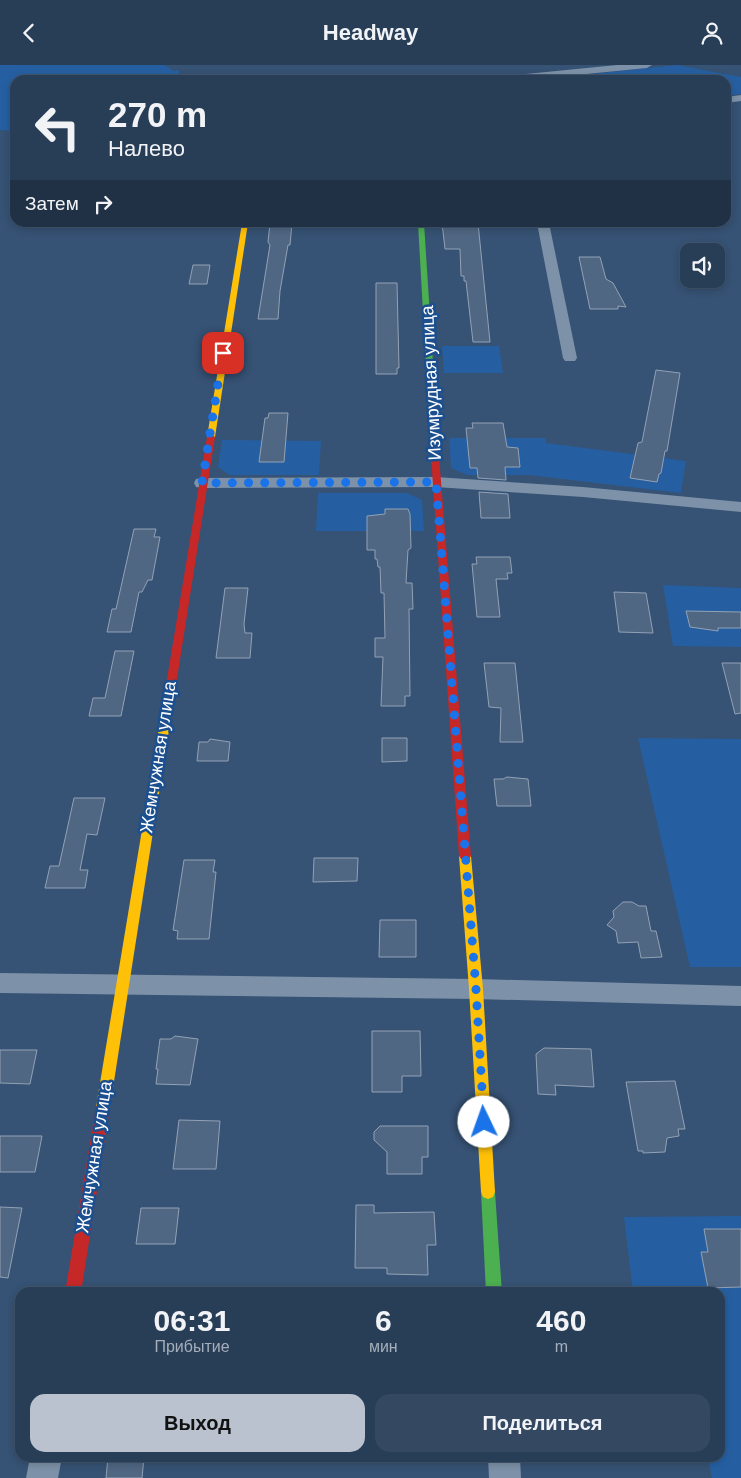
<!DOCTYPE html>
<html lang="ru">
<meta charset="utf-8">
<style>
:root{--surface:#283e57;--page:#344961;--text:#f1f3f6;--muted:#a5aeba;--line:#44576d;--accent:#b9c2ce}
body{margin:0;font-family:Helvetica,sans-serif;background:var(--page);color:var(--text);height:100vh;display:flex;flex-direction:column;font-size:19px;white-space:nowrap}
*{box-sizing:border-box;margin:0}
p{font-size:16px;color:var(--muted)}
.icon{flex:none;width:28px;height:28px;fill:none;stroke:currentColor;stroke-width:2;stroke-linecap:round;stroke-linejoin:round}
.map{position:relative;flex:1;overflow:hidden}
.panel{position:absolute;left:15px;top:1222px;width:710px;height:175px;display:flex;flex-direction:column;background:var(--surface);border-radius:15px;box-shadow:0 2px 8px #0003,0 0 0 1px var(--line)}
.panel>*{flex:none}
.banner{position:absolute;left:10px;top:10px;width:721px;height:152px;border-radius:15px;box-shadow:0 2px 8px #0003,0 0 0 1px var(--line);background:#283e57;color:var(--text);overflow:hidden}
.controls{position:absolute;left:680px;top:178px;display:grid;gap:10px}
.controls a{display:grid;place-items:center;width:45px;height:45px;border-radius:10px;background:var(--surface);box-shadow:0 2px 8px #0003,0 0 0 1px var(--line);font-size:25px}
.pin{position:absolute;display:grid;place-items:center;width:42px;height:42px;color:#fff;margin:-21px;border-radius:10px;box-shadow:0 2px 8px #0006}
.me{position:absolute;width:55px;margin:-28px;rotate:357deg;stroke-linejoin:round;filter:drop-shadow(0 0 4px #0008)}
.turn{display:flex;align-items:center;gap:18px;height:105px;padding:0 15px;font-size:22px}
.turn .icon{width:65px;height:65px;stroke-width:2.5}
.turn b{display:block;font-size:35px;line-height:42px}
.then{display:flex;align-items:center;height:48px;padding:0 15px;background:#0003;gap:10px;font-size:19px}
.eta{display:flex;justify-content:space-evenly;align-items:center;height:85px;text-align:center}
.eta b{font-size:30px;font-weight:700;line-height:35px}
.primary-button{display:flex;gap:10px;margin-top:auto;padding:10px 15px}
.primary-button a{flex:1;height:58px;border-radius:15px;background:var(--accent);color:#111;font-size:20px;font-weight:700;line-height:58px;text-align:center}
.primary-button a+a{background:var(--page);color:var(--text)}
header{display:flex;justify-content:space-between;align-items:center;height:65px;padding:0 15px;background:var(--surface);font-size:22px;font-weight:700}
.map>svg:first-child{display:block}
</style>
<header><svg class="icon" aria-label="back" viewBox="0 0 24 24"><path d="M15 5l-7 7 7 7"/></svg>Headway<svg class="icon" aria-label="person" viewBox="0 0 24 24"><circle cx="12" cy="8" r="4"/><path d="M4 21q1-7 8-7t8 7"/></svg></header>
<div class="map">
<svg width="741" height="1413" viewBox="0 0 741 1413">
<rect width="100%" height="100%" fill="#365274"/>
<path fill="#265fa1" d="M 0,0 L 164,0 L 174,6 L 179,5 L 180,15 L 15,15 L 15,66 L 0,65 Z
M 677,0 L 741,12 L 741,29 L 726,31 L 726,15 L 535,15 Z
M 442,281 L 499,281 L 503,308 L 444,308 Z
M 449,373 L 546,373 L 546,378 L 686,396 L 681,428 L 529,410 L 467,410 L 451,403 Z
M 222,375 L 321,376 L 319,410 L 230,410 L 218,402 Z
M 318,428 L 407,428 L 422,435 L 424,466 L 316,466 Z
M 663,520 L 741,523 L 741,582 L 673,581 Z
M 638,673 L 741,674 L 741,902 L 690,902 Z
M 741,1151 L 741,1413 L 712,1413 L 708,1393 L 720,1392 L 720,1228 L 633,1227 L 624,1152 Z"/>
<path fill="#506783" stroke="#92a2b6" d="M 270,158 L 292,158 L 290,180 L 288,180 L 280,226 L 278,254 L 258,254 L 270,180 L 268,177 Z
M 442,158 L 478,158 L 490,277 L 473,277 L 466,216 L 464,216 L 464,211 L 461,211 L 460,184 L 445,184 Z
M 579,192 L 600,192 L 606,214 L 613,218 L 626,242 L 618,241 L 618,244 L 590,244 Z
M 193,200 L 210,200 L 207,219 L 189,219 Z
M 376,218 L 397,218 L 399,303 L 397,303 L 397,309 L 376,309 Z
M 656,305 L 680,308 L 667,386 L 665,386 L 661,408 L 659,409 L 657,417 L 630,413 L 638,378 L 642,377 Z
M 269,348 L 288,348 L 284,397 L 259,397 L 265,353 L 268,353 Z
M 472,358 L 503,358 L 507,382 L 518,383 L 520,402 L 505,402 L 506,415 L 478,413 L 477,403 L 470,403 L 466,363 L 473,363 Z
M 479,427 L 508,429 L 510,453 L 481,453 Z
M 385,444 L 408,444 L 410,449 L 411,483 L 408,485 L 406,518 L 412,518 L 413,544 L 409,544 L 410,631 L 405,631 L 405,641 L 381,641 L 383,592 L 375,592 L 375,573 L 385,573 L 384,528 L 381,528 L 380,502 L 378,502 L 377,494 L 375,494 L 375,485 L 367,485 L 367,451 L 385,449 Z
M 134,464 L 156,464 L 154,472 L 160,472 L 152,515 L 148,515 L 142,527 L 139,527 L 131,567 L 107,567 L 112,544 L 116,544 Z
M 476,492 L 510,492 L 512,508 L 507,508 L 508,514 L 496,514 L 500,552 L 477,552 L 472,499 L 477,499 Z
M 225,523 L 248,523 L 244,559 L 245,568 L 252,568 L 250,593 L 216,593 Z
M 614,527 L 646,528 L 653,568 L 619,567 Z
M 686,546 L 741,547 L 741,563 L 718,563 L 718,566 L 690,562 Z
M 115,586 L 134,586 L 121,651 L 89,651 L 93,633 L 105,633 Z
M 484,598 L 515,598 L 523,677 L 500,677 L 501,643 L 489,642 Z
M 722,598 L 741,598 L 741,648 L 735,649 Z
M 382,673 L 407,673 L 407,696 L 382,697 Z
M 210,674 L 230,677 L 228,696 L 197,696 L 199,677 L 208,677 Z
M 507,712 L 528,714 L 531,741 L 497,741 L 494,714 L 503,714 Z
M 74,733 L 105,733 L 97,770 L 87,769 L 80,805 L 88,805 L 85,823 L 45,823 L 50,801 L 59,801 Z
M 314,793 L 358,793 L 357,816 L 313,817 Z
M 184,795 L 215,795 L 213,807 L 216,807 L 209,874 L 177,874 L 178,866 L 173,865 Z
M 623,837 L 632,837 L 639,841 L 646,841 L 651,866 L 656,866 L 662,892 L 641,893 L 638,877 L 618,878 L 616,866 L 607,860 L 614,852 L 613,846 Z
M 380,855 L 416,855 L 416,892 L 379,892 Z
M 372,966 L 420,966 L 421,1011 L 402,1011 L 402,1027 L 372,1027 Z
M 175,971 L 198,974 L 190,1020 L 156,1019 L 158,1004 L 156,1004 L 160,974 L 171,974 Z
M 544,983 L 591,984 L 594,1022 L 555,1020 L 556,1030 L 538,1029 L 536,989 Z
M 0,985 L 37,985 L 30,1019 L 0,1018 Z
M 675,1016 L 685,1064 L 678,1064 L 679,1071 L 667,1073 L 665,1087 L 643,1088 L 643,1086 L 638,1086 L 626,1017 Z
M 179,1055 L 220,1056 L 216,1104 L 173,1104 Z
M 380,1061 L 428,1061 L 428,1092 L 422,1092 L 422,1109 L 387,1109 L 387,1087 L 374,1075 L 374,1067 Z
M 0,1071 L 42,1071 L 35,1107 L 0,1107 Z
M 356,1140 L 374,1140 L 374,1148 L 434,1147 L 436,1180 L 427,1180 L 428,1210 L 387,1209 L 387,1203 L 355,1203 Z
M 0,1142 L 22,1143 L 8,1213 L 0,1212 Z
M 141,1143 L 179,1143 L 175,1179 L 136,1179 Z
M 704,1164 L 741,1164 L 741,1222 L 708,1223 L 701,1187 L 708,1187 Z
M 108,1392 L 144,1392 L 142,1413 L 106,1413 Z"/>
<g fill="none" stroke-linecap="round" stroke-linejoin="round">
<path fill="#7d92a8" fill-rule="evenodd" d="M 617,0 L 652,0 L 647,3 L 526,15 L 490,15 L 495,12 Z
M 741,30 L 741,36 L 726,38 L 726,32 Z
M 537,158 L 549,158 L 577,293 L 575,296 L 565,296 L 563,293 Z
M 436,412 L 583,422 L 741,437 L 741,447 L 583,432 L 436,422 L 202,423 L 196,422 L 194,418 L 196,414 L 202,413 Z
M 0,908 L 476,914 L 741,921 L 741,941 L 476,934 L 0,928 Z
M 30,1392 L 62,1392 L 58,1413 L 26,1413 Z
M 488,1392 L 520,1392 L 521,1413 L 489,1413 Z"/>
<path fill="#4caf50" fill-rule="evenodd" d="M 418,158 L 424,158 L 439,391 L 435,394 L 431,391 Z
M 488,1120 L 493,1122 L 495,1127 L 502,1228 L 486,1228 L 481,1127 L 483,1122 Z"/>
<path fill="#ffc107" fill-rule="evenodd" d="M 242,158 L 248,158 L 215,372 L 211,375 L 207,372 Z
M 171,616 L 176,620 L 110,1042 L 108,1046 L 103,1048 L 98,1046 L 96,1042 L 166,620 Z
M 465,786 L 469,788 L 471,791 L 483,924 L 495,1127 L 493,1132 L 488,1134 L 483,1132 L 481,1127 L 469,924 L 459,791 L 461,788 Z"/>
<path fill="#c62828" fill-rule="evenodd" d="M 211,369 L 215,372 L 176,620 L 171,624 L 166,620 L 207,372 Z
M 435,388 L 439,391 L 471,791 L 469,794 L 461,794 L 459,791 L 431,391 Z
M 103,1036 L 108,1038 L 110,1042 L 81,1228 L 65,1228 L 96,1042 L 98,1038 Z"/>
</g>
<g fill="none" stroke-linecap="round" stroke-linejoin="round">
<path stroke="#1a73e8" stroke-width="9" stroke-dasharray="0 16.2" d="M 223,288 L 202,418 L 436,417 L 476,924 L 484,1057"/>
</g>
<g text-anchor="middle" stroke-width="5" stroke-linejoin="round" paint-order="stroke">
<g font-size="18" fill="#fff" stroke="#1b4f8f">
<text transform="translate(431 318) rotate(-93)" y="6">Изумрудная улица</text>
<text transform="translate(158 692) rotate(-81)" y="6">Жемчужная улица</text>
<text transform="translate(94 1092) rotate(-81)" y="6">Жемчужная улица</text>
</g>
</g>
</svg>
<div class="controls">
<a><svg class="icon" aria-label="sound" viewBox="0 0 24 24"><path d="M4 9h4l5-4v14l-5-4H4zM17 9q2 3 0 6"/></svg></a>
</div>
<div class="pin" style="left:223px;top:288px;background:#d93025"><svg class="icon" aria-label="arrive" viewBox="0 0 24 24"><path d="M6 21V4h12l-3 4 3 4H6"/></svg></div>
<svg class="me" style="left:484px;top:1057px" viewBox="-20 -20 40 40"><circle r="19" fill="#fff"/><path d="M0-13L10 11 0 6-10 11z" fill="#1a73e8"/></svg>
<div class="banner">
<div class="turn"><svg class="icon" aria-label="left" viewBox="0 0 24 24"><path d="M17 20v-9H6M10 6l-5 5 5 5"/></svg><div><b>270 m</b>Налево</div></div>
<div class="then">Затем<svg class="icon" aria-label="right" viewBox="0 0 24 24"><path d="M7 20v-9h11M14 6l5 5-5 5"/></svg></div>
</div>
<section class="panel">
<div class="eta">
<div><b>06:31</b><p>Прибытие</p></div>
<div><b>6</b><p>мин</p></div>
<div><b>460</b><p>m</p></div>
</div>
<div class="primary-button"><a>Выход</a><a>Поделиться</a></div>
</section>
</div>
